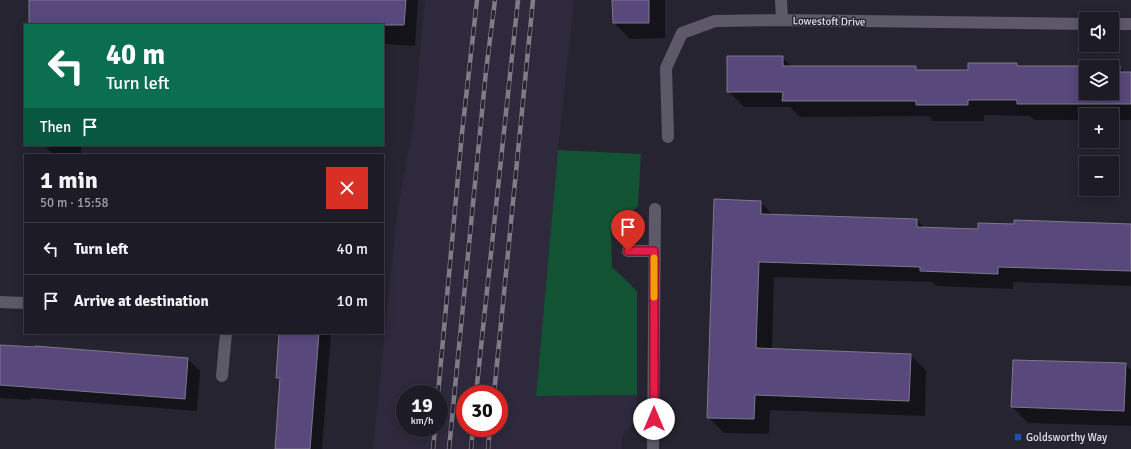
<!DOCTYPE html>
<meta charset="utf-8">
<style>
:root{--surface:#1d1b26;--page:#25242e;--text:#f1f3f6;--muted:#a0a1a7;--line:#3b3943}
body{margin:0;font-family:Signika,sans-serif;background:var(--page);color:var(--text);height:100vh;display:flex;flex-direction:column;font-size:15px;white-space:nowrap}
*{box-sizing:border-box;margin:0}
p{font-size:13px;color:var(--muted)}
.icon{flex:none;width:22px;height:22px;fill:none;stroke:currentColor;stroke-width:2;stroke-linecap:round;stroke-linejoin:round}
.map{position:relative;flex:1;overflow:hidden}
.drawer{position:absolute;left:24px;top:154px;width:360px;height:180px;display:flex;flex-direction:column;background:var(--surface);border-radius:0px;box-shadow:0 2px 10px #0003,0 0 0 1px var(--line)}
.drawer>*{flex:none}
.top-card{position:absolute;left:24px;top:24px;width:360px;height:122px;border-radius:0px;box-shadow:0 2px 10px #0003,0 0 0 1px var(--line);background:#0b6e4f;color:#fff;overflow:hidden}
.controls{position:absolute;left:1079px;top:12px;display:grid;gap:8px}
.controls a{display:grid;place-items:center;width:40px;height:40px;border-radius:0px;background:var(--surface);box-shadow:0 2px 10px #0003,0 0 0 1px var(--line);font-size:20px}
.speed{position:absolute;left:396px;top:385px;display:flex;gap:8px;font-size:20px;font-weight:700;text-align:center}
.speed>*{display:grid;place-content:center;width:52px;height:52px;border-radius:50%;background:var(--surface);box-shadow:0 2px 10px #0003,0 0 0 1px var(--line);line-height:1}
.speed small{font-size:10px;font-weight:400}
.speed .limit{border:6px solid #d22;background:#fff;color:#111}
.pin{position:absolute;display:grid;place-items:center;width:34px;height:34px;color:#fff;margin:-41px -17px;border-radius:50% 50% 50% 0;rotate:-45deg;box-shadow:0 0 4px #0007}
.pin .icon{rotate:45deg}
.me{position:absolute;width:44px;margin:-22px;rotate:0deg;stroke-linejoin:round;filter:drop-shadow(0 0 3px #0008)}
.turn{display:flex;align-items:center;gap:14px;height:84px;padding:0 16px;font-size:18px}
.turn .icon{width:52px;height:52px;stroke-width:2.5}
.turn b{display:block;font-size:28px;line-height:34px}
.then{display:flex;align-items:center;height:38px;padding:0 16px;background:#0003;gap:8px;font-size:15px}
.round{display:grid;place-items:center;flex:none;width:42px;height:42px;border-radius:0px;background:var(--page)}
.head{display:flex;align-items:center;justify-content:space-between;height:68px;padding:0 16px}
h1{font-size:24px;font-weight:700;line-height:30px}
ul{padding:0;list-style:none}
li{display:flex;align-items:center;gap:12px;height:52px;padding:0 16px;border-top:1px solid var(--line)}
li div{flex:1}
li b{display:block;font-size:15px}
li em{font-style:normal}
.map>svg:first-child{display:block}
</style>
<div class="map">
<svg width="1131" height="449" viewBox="0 0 1131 449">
<rect width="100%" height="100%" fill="#272432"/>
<path fill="#2f293d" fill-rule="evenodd" d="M 425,0 L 574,0 L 558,150 L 536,396 L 637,395 L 636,419 L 622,437 L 622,449 L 373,449 L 397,214 L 414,120 ZM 405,394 L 439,394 L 439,428 L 405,428 ZM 465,394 L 499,394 L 499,428 L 465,428 Z"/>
<path fill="#125333" d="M 558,150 L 641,154 L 638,206 L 611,230 L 612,267 L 637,291 L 637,395 L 536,396 Z"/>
<path fill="#0007" d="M 30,0 L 418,0 L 415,46 L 383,44 L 383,25 L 30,25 Z
M 613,0 L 665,0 L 665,38 L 630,39 L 614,23 Z
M 782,57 L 792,67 L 915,67 L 919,71 L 970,71 L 1017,64 L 1020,67 L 1086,67 L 1086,93 L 1112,93 L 1112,67 L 1120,67 L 1125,73 L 1131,73 L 1131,120 L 1112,120 L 1112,115 L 1086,115 L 1086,120 L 1034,120 L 1030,116 L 984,115 L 984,121 L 933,121 L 929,116 L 800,117 L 790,107 L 744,107 L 728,91 Z
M 24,104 L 25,104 L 25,130 L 24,129 Z
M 48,145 L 81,145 L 81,155 L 54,155 L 47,148 Z
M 760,202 L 774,216 L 917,220 L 925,229 L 979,230 L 1131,228 L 1131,286 L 1013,282 L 1013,289 L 937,286 L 932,282 L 774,277 L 772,350 L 910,355 L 926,370 L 925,416 L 770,410 L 769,434 L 724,433 L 708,417 Z
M 280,333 L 331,333 L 322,449 L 276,449 L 281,382 L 277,377 Z
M 0,345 L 188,359 L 200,371 L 197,411 L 31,398 L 31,400 L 0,398 Z
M 1125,364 L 1131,370 L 1131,426 L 1028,423 L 1012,407 Z"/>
<path fill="#58487c" stroke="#7d7889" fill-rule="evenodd" d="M 29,0 L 406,0 L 404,25 L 29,25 Z
M 612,0 L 649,0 L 649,23 L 613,23 Z
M 727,56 L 783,56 L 783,66 L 916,66 L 916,70 L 968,70 L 968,63 L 1017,63 L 1017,66 L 1120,66 L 1120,72 L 1131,72 L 1131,104 L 1017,104 L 1017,100 L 968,100 L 968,105 L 916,105 L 916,101 L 782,101 L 783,92 L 727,92 ZM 1086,67 L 1112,67 L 1112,93 L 1086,93 Z
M 714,199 L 761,201 L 761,214 L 917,219 L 917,227 L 978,229 L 978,223 L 1014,224 L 1014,220 L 1131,224 L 1131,271 L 998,267 L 998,274 L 920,271 L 920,267 L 759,262 L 756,348 L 911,354 L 909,401 L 755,395 L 754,419 L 707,418 Z
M 279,333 L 319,333 L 310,449 L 275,449 L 280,378 L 276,378 Z
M 0,345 L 35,347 L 35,346 L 188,358 L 185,399 L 0,385 Z
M 1013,360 L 1126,363 L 1124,411 L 1011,407 Z"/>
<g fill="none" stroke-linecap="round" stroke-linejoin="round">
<path stroke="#5d5969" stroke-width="12" d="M 781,0 L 782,20
M 1112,24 L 1131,24
M 668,137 L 666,68 L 682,33 L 715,21 L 782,20 L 1086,24
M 628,251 L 654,251
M 0,302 L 25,303
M 222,376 L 226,333
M 653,449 L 655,209"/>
<g stroke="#7f7c88" stroke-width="4.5">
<path id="rail" d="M 438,394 L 462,133 L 477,0
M 476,394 L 518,0
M 494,394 L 533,0
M 433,449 L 435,428
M 449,449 L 486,71 L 495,0
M 471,449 L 473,428
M 488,449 L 490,428"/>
</g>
<use href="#rail" stroke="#272432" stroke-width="3" stroke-dasharray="9" stroke-linecap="butt"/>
</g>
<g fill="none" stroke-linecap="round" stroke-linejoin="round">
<g stroke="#92132f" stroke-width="10">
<path id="route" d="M 628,251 L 654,251 L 654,419"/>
</g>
<use href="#route" stroke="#e11d48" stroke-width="7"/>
<path stroke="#f59e0b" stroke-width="7" d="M 654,297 L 654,258"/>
</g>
<rect fill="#1a4fb4" stroke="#272432" stroke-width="1.5" x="1014" y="433" width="8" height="8" rx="2"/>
<g text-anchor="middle" stroke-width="3" stroke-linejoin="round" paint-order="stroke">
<g font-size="11" fill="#e0dee7" stroke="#272432">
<text transform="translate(829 21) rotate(1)" y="4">Lowestoft Drive</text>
</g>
<g font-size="11" fill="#e0dee7" stroke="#272432" text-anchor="start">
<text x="1026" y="441">Goldsworthy Way</text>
</g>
</g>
</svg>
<div class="controls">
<a><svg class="icon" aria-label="sound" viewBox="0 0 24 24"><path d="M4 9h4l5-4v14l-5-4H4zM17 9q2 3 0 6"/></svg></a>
<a><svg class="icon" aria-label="layers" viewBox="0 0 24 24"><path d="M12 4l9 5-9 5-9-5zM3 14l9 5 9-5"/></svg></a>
<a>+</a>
<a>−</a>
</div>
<div class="speed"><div>19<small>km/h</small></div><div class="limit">30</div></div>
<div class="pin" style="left:628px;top:251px;background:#d93025"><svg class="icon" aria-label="arrive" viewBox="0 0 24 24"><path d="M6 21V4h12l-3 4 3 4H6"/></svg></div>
<svg class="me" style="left:654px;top:419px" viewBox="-20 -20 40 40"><circle r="19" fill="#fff"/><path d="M0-13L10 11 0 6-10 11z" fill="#e11d48"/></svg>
<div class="top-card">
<div class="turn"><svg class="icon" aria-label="left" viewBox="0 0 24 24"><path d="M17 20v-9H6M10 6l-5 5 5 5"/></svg><div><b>40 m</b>Turn left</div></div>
<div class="then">Then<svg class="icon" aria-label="arrive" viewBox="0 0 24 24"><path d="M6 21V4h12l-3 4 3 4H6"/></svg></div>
</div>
<section class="drawer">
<div class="head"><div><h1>1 min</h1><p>50 m · 15:58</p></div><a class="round" style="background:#d93025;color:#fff"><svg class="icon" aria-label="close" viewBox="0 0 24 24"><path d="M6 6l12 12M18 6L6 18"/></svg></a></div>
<ul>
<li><svg class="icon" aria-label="left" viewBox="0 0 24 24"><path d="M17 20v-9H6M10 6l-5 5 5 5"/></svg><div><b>Turn left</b></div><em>40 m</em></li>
<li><svg class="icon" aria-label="arrive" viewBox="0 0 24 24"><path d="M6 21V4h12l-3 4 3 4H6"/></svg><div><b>Arrive at destination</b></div><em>10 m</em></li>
</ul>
</section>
</div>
